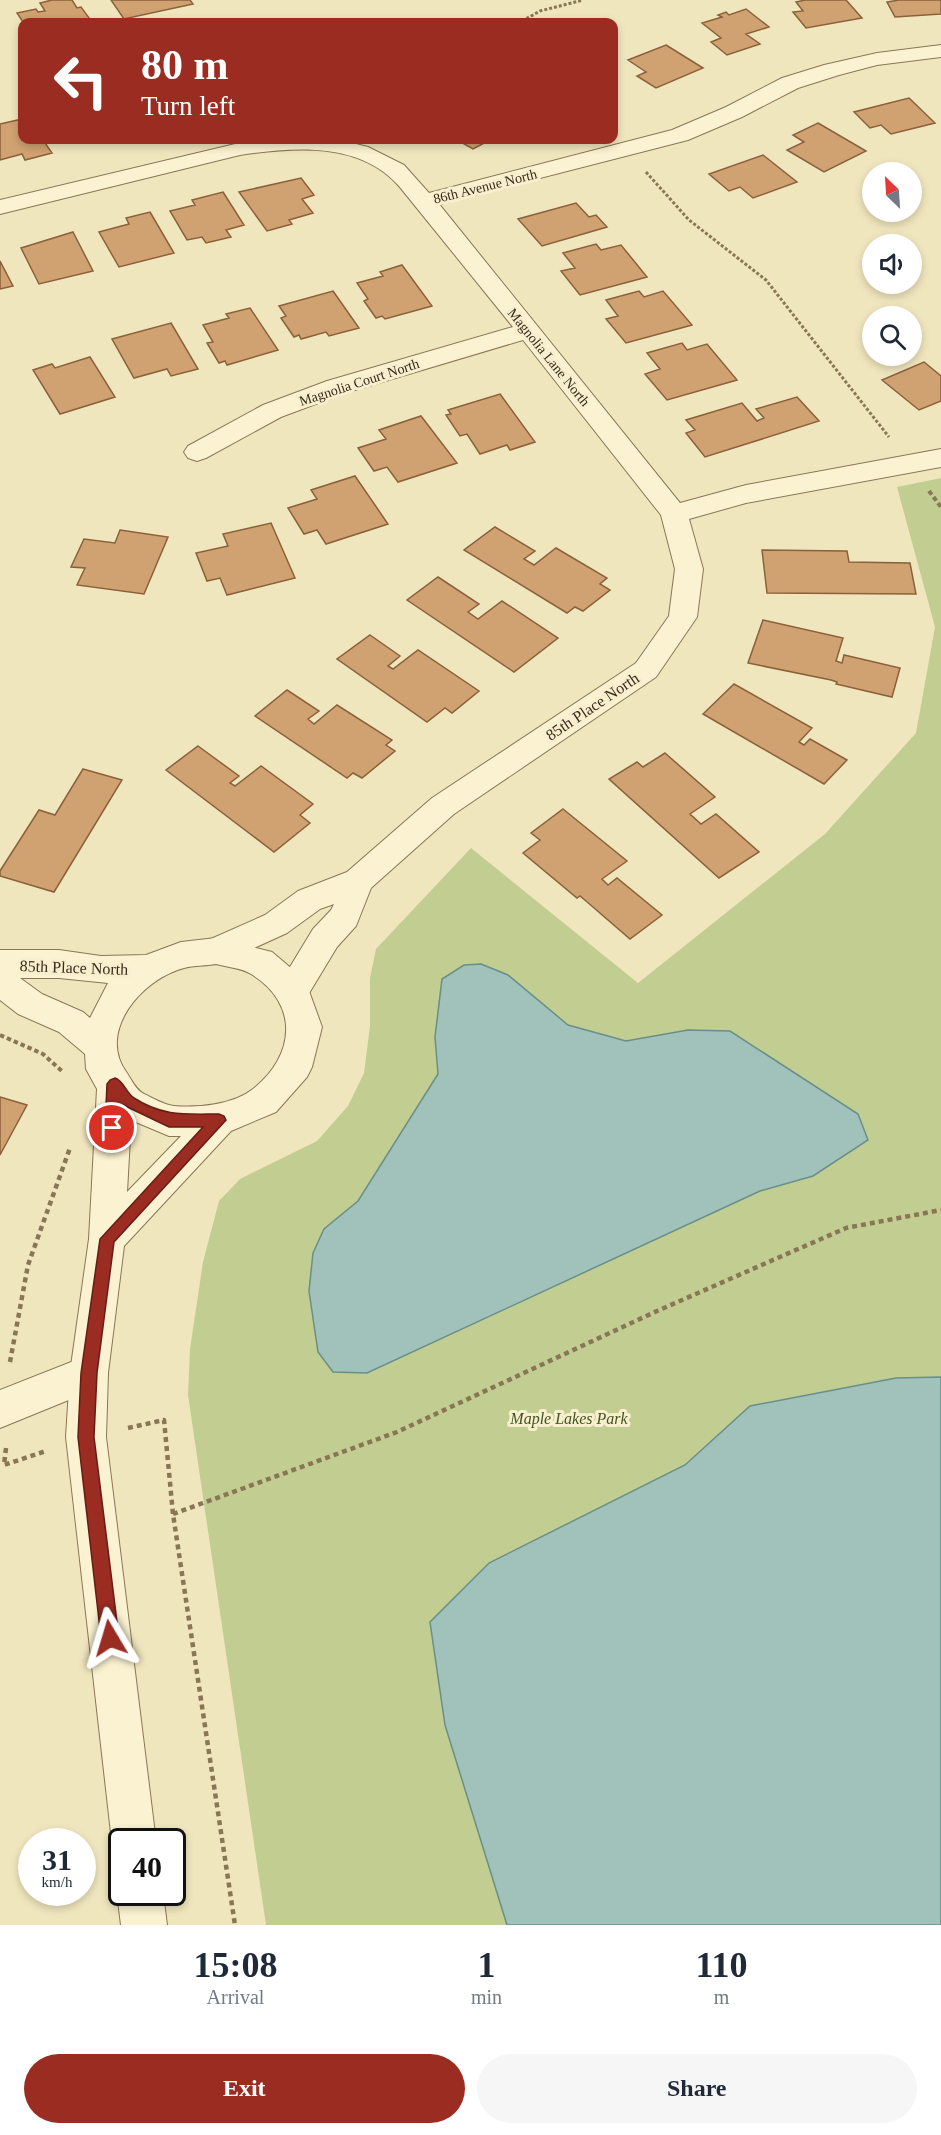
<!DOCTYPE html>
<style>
:root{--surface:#fff;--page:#f6f6f7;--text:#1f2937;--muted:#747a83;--accent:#9b2c22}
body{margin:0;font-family:"Times New Roman",serif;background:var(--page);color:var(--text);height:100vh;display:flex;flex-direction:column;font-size:22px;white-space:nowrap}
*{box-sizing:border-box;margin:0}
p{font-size:20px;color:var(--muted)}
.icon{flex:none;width:33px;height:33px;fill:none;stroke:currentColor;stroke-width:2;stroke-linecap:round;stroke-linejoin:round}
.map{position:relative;height:1925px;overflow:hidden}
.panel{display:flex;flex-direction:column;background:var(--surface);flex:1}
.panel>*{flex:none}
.guide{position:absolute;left:18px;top:18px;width:600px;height:126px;border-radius:12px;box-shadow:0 3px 9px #0003;background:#9b2c22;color:#fff;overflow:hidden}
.needle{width:39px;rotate:335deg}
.buttons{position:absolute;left:862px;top:162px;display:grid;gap:12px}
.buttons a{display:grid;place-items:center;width:60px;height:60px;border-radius:50%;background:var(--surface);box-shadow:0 3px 9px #0003;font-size:30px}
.speed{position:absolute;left:18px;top:1828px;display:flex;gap:12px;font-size:30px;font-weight:700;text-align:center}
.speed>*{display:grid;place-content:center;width:78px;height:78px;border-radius:50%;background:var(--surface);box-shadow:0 3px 9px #0003;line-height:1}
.speed small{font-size:15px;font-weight:400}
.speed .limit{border:3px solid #111;border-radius:9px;background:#fff;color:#111}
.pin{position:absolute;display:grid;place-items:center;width:51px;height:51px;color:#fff;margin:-26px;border:3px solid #fff;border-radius:50%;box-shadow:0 2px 6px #0007}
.me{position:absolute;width:66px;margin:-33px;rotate:353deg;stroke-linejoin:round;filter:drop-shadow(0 0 4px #0008)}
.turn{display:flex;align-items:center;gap:21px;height:126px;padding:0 24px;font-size:27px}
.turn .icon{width:78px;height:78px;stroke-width:2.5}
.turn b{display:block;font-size:42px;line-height:51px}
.eta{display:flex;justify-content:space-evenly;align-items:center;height:102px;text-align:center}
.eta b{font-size:36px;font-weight:700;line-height:42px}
.cta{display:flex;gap:12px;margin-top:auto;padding:12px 24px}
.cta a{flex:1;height:69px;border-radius:36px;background:var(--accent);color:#fff;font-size:24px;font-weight:700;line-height:69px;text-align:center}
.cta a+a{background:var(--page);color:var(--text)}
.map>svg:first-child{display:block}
</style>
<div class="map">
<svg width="941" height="1925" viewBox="0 0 941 1925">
<rect width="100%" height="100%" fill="#f0e6be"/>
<path fill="#c2ce91" d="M 941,478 L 941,1925 L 266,1925 L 188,1395 L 190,1349 L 203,1262 L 219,1201 L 240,1179 L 317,1141 L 348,1106 L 364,1073 L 370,1026 L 370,978 L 376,949 L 471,848 L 638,983 L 825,834 L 916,733 L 935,627 L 897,487 Z"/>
<path fill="#a1c1bb" stroke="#688f89" stroke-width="1.5" d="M 481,964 L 508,975 L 568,1025 L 626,1041 L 688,1030 L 730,1031 L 858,1114 L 868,1140 L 813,1176 L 760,1191 L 367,1373 L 333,1372 L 318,1352 L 309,1291 L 313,1253 L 324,1229 L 358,1201 L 438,1074 L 435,1037 L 442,979 L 464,965 Z
M 941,1377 L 941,1925 L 507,1925 L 445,1725 L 430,1622 L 489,1563 L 685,1465 L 750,1406 L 896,1378 Z"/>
<path fill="#d1a271" stroke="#8a613a" stroke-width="1.5" d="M 52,0 L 72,0 L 77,8 L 81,7 L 92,22 L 23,22 L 17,13 L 36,9 L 38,12 L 45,11 L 40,3 Z
M 111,0 L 190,0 L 193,4 L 124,19 Z
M 805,0 L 846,0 L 862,18 L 806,28 L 793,12 L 803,11 L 796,2 Z
M 899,0 L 941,0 L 941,14 L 895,17 L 887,2 Z
M 746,9 L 769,27 L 746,34 L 760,44 L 727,55 L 711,42 L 721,38 L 702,23 L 722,17 L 718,15 L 726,12 L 729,15 Z
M 666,45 L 703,68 L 656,88 L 637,76 L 646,72 L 628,60 Z
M 909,98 L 935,123 L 891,134 L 881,125 L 870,128 L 854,112 Z
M 22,119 L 22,140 L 43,140 L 52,153 L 25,160 L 22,154 L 0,160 L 0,124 Z
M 818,123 L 866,151 L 824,172 L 787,150 L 804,142 L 793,135 Z
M 457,140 L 490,140 L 473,149 Z
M 763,155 L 797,182 L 753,198 L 740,187 L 729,191 L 709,174 Z
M 301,178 L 314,195 L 302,199 L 313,213 L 289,220 L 292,224 L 267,231 L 239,192 Z
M 223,192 L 244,225 L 226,230 L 231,237 L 206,243 L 202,237 L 187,240 L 170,211 L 195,205 L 192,200 Z
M 576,203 L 589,217 L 596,215 L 607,227 L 542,246 L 518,219 Z
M 150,212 L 174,253 L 119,267 L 99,232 L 129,224 L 126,218 Z
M 73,232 L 93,271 L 39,284 L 21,248 Z
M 596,244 L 601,250 L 621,245 L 647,277 L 580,295 L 561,271 L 575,268 L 563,253 Z
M 0,261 L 13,286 L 0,289 Z
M 402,265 L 432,306 L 385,319 L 382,316 L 376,318 L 364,301 L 368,299 L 357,283 L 383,276 L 380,272 Z
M 333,291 L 359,328 L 329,336 L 326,332 L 301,339 L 299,335 L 294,337 L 281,318 L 286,316 L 279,306 Z
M 639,291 L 644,297 L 663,291 L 692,325 L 626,343 L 606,319 L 618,316 L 606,300 Z
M 250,308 L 278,350 L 227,365 L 225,361 L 219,363 L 207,343 L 213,342 L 203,325 L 229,318 L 226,314 Z
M 171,323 L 198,369 L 171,376 L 167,369 L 134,378 L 112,339 Z
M 682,343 L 687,350 L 707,344 L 737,380 L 667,400 L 645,374 L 660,369 L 647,353 Z
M 90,357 L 115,397 L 60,414 L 33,370 L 52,364 L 55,368 Z
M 924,362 L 941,376 L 941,401 L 919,410 L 882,380 Z
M 500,394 L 535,442 L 510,450 L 507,445 L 480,454 L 467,434 L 460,436 L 446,415 L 451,414 L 448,410 Z
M 797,397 L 819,421 L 705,457 L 686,433 L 695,430 L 686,420 L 742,403 L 757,421 L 764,418 L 756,409 Z
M 421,416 L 457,463 L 398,482 L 387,467 L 374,471 L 358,448 L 386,439 L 379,430 Z
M 355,476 L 388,524 L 326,544 L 317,530 L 304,534 L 288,508 L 317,499 L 311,490 Z
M 271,523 L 295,578 L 227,595 L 220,578 L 207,581 L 196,553 L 228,546 L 223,534 Z
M 495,527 L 535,551 L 524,559 L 534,565 L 556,548 L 607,578 L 600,584 L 610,590 L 583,611 L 575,607 L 567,613 L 464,550 Z
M 120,530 L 168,537 L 144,594 L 77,585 L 85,568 L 71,567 L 84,539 L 115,543 Z
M 762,550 L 847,551 L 849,562 L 910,563 L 916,594 L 767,593 Z
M 438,577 L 479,604 L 468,612 L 478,619 L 502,601 L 558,638 L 514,672 L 407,600 Z
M 763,620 L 843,638 L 836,661 L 842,663 L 844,655 L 900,668 L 892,697 L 836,684 L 837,682 L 831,680 L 748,663 Z
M 370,635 L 400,656 L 388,666 L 393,669 L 418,650 L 479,691 L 452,713 L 445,708 L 427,722 L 337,659 Z
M 734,684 L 812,728 L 799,742 L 804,745 L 810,739 L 847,760 L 824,784 L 703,714 Z
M 287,690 L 319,711 L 308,719 L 314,724 L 337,705 L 392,740 L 386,745 L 395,751 L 362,778 L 353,773 L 347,778 L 255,716 Z
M 198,746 L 239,776 L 230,783 L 235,786 L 261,766 L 313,804 L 300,815 L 310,823 L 274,852 L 166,770 Z
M 665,753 L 715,797 L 690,814 L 701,824 L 716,814 L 759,852 L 719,878 L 609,779 L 637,762 L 643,767 Z
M 83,769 L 122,780 L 54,892 L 0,876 L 0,871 L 39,810 L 55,815 Z
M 563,809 L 627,861 L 602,879 L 608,885 L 617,878 L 662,915 L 630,939 L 586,901 L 580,896 L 577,898 L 523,853 L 540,840 L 531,833 Z
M 0,1097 L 27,1105 L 0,1155 Z"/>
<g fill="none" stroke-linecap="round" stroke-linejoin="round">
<g stroke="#897656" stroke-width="2">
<path id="minor" d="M 941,45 L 941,57 L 877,65 L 839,75 L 798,88 L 742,117 L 688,140 L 439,204 L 680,503 L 746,485 L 941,449 L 941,467 L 746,503 L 689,519 L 703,569 L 697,617 L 656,677 L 454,814 L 371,888 L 356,926 L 337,947 L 305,1000 L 293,1004 L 281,1000 L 276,990 L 313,929 L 331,910 L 334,904 L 320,909 L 287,933 L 228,960 L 216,964 L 204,960 L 200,951 L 204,942 L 265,915 L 298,891 L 347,872 L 432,798 L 636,663 L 669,616 L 675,569 L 661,515 L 523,340 L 345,393 L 281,417 L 206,458 L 197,461 L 188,458 L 184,452 L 188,446 L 263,405 L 327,381 L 513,327 L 399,186 C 359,141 293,147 240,155 L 0,214 L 0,200 L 252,140 L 340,140 L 368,147 L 404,165 L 429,193 L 672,130 L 726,107 L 782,78 L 824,65 L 877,53 Z
M 89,1355 L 103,1360 L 108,1373 L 103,1386 L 0,1428 L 0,1390 Z"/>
</g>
<g stroke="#897656" stroke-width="2">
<path id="tertiary" d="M 216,938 L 272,952 L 305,980 L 322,1027 L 312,1067 L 307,1077 L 276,1112 L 231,1131 L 124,1246 L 108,1373 L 106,1437 L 156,1842 L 122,1842 L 122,1859 L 118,1858 L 112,1842 L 66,1437 L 70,1373 L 89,1239 L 97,1089 L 86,1069 L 85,1054 L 59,1032 L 18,1014 L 0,1000 L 0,950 L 59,950 L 101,956 L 146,955 L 181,942 ZM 216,964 C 227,967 242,968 251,974 C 300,1004 295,1056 253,1089 C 233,1105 197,1108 174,1106 C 164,1105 153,1098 144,1094 C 136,1090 132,1081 127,1073 C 96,1032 142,979 184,968 C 194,965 206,966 216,964 ZM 20,978 L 59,978 L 108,983 L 90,1018 L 83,1012 L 42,994 ZM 131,1120 L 169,1136 L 181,1136 L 127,1192 Z
M 122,1883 L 122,1893 L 163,1893 L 167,1925 L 121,1925 L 117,1893 Z"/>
</g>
<path stroke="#897656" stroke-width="3" stroke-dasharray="3 2" stroke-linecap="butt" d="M 525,22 L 524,20 L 540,11 L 583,0
M 646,172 L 689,220 L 766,280 L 889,437"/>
<path stroke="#897656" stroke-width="4" stroke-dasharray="4.5 3" stroke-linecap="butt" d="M 929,491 L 941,507
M 0,1035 L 43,1054 L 63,1072"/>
<path stroke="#897656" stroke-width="4.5" stroke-dasharray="5 4" stroke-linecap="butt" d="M 10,1362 L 28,1265 L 70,1148
M 128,1428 L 164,1420 L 173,1514 L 235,1925
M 6,1448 L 4,1465 L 46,1451
M 173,1514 L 397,1432 L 657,1311 L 846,1228 L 941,1210"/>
<use href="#minor" fill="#fbf2d1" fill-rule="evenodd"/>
<use href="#tertiary" fill="#fbf2d1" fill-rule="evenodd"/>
</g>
<path fill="#9b2c22" stroke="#651d16" stroke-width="1.5" d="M 115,1078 C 124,1081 126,1093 134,1098 C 163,1117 187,1114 219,1114 L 224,1116 L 226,1120 L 114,1242 L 97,1373 L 94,1437 L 119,1638 L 116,1644 L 110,1647 L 104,1644 L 101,1638 L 78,1437 L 81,1373 L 100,1239 L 203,1127 L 169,1127 L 121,1104 L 118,1133 L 112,1135 L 107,1133 L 105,1128 L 107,1084 L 110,1080 Z"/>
<g text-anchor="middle" stroke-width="6" stroke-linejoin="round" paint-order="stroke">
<g font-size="14" fill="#382b1b" stroke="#f7efce">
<text transform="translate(485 186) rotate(-14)" y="5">86th Avenue North</text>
<text transform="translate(549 357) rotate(51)" y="5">Magnolia Lane North</text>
<text transform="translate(359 382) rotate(-18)" y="5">Magnolia Court North</text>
</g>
<g font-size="16" fill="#382b1b" stroke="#f7efce">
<text transform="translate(592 706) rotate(-34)" y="6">85th Place North</text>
<text transform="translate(74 967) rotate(2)" y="6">85th Place North</text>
</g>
<g font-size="16" font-style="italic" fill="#435521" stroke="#f7efce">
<text x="569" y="1424">Maple Lakes Park</text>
</g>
</g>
</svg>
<div class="buttons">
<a><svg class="needle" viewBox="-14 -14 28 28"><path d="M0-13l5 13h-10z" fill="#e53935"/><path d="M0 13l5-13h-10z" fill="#747a83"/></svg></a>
<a><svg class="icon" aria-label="sound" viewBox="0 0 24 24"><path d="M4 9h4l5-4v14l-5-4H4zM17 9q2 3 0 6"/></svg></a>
<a><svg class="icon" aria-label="search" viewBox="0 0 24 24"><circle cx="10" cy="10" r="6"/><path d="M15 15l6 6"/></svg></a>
</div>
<div class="speed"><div>31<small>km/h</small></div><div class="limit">40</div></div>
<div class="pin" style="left:112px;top:1128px;background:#d93025"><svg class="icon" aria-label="arrive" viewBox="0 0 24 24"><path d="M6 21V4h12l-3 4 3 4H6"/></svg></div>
<svg class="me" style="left:110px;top:1638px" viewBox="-20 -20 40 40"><path d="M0-17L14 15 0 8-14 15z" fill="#9b2c22" stroke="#fff" stroke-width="4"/></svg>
<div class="guide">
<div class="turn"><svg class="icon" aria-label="left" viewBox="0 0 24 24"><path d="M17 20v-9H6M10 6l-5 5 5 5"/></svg><div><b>80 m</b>Turn left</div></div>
</div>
</div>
<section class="panel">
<div class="eta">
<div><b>15:08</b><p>Arrival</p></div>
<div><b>1</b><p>min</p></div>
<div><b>110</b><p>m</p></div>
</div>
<div class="cta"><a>Exit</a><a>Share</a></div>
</section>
